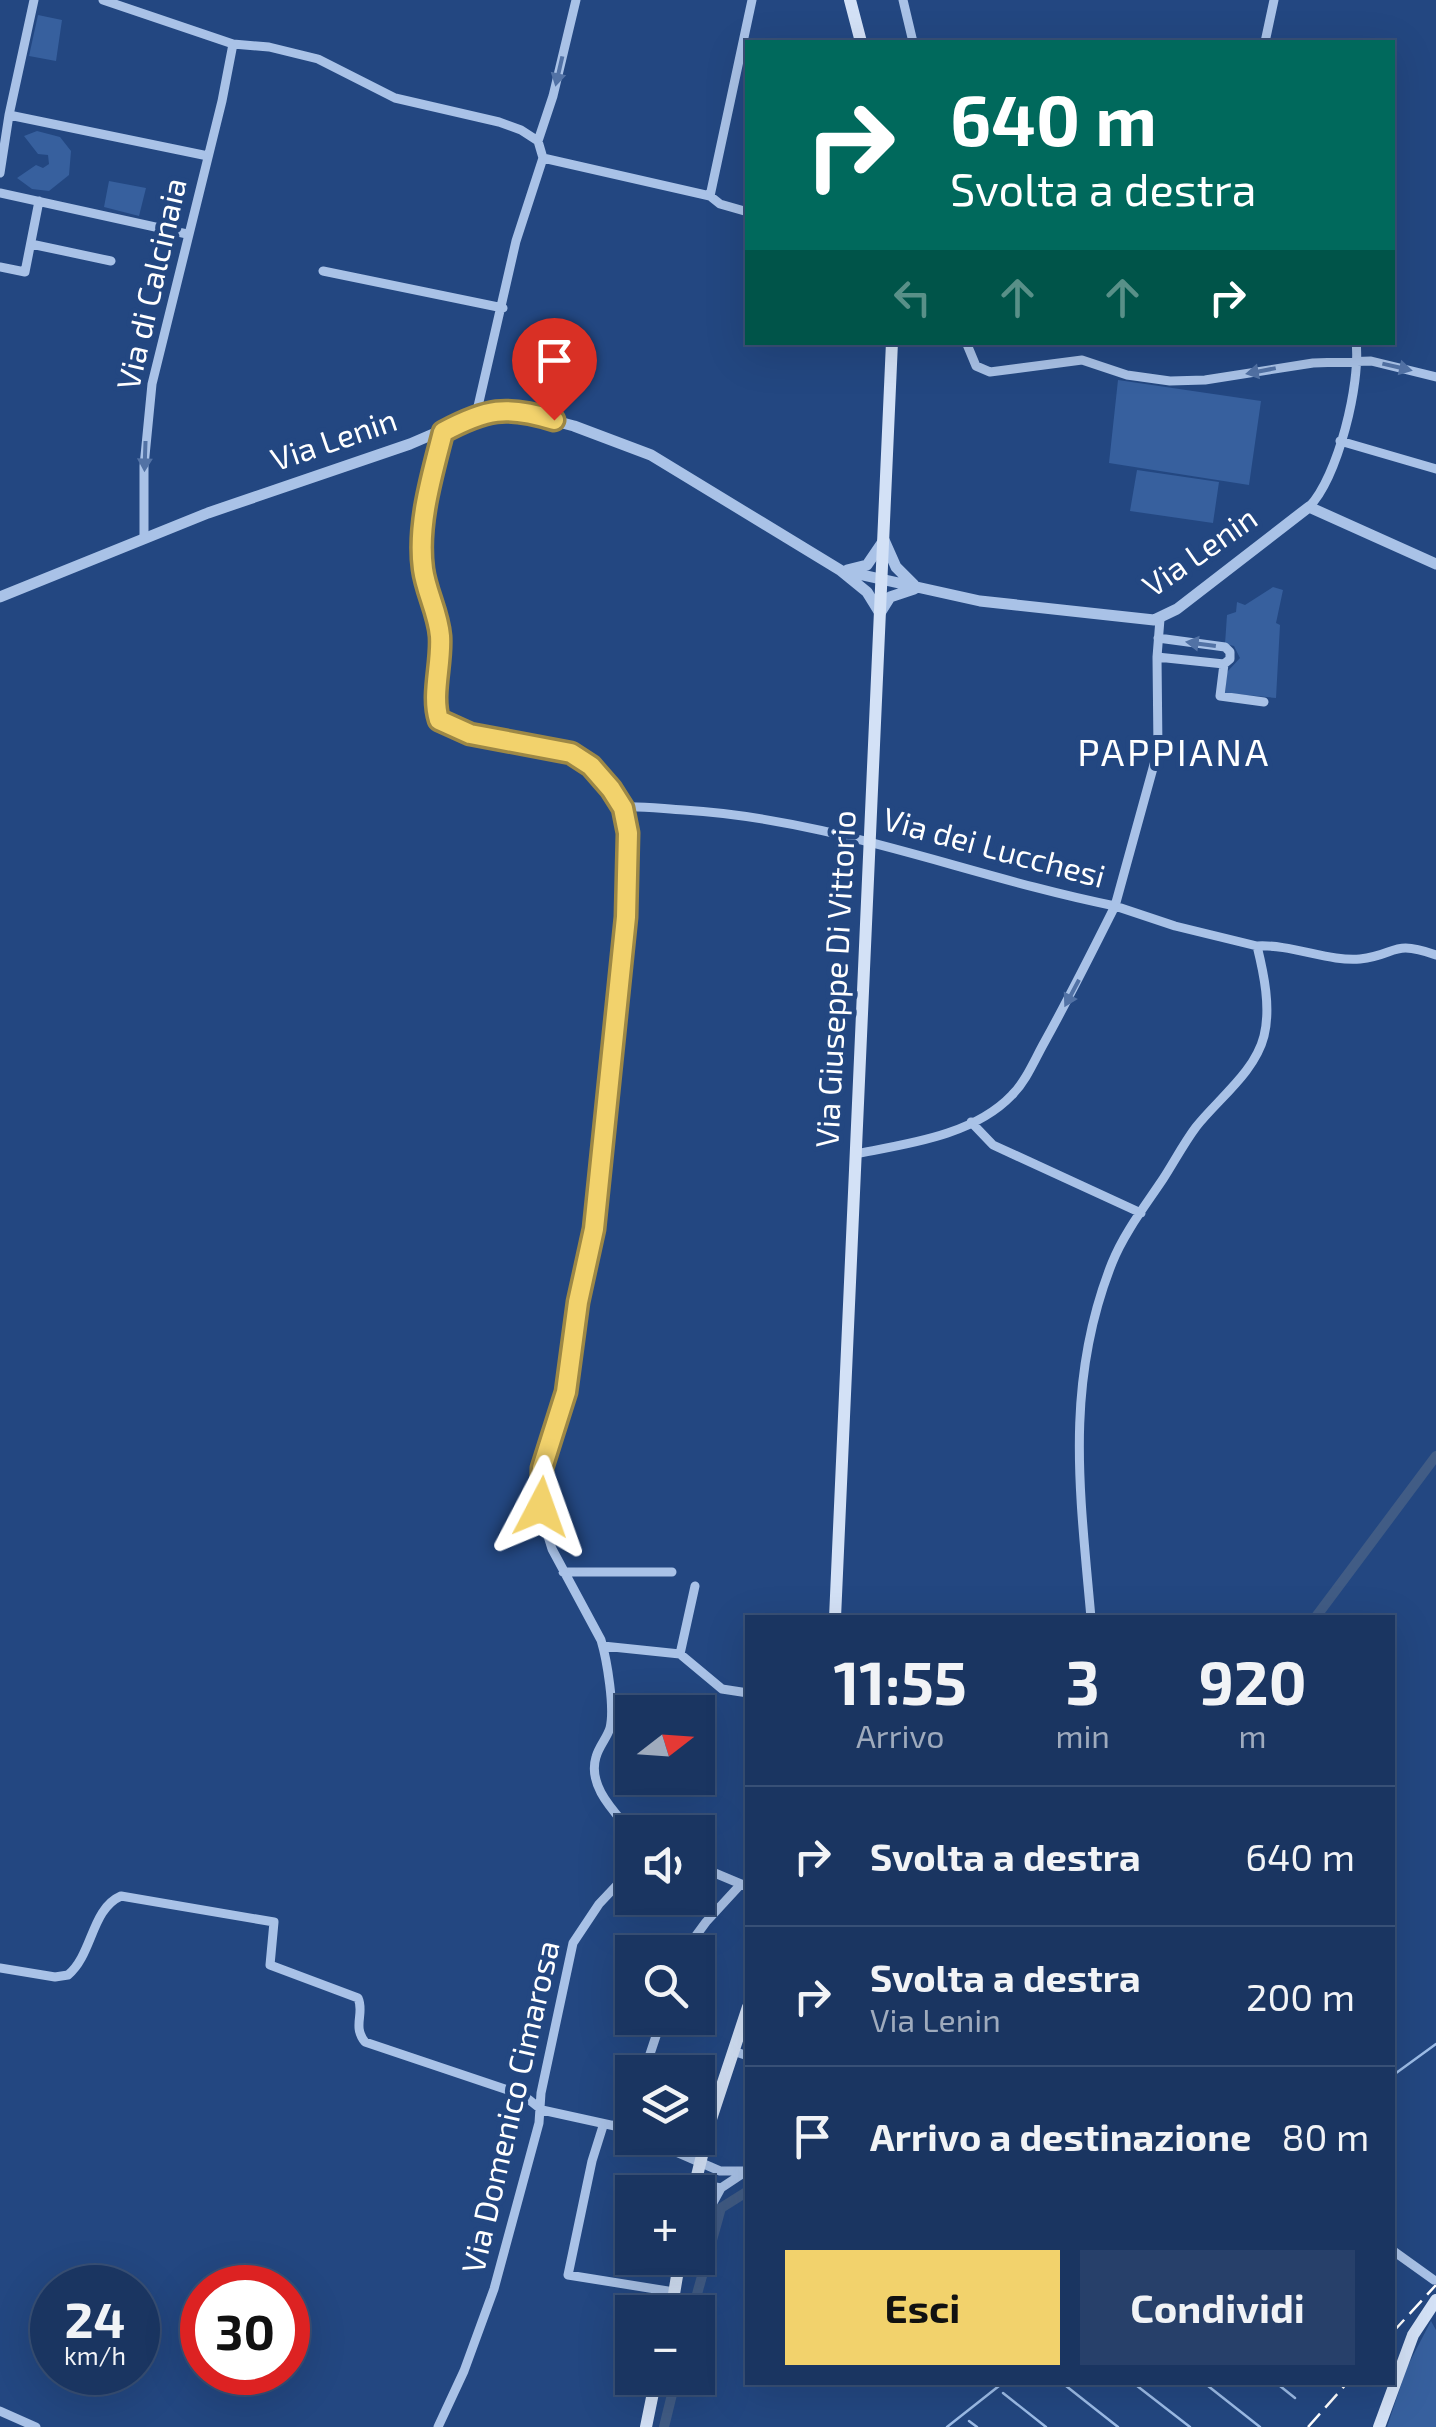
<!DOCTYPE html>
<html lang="it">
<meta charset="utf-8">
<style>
:root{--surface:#1a3561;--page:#27406a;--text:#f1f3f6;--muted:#9fabbd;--line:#385076;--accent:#f2d26c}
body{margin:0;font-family:"Exo 2",sans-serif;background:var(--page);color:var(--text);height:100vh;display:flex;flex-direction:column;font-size:38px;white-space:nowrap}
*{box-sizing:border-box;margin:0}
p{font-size:32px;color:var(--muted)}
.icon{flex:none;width:55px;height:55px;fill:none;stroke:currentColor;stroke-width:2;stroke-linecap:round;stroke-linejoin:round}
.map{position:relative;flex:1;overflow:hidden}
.sheet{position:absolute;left:745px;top:1615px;width:650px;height:770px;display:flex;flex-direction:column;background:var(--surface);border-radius:0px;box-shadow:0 10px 40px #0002,0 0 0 2px var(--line)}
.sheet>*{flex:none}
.hud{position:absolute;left:745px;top:40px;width:650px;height:305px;border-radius:0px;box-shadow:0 10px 40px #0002,0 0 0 2px var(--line);background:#00695c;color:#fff;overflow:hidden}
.needle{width:65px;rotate:73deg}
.buttons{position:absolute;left:615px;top:1695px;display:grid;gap:20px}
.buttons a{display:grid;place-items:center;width:100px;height:100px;border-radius:0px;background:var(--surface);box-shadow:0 10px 40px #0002,0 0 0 2px var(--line);font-size:50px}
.speed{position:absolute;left:30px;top:2265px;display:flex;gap:20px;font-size:50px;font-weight:700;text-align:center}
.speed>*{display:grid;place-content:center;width:130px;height:130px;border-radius:50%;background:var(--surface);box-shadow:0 10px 40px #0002,0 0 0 2px var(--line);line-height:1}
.speed small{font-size:25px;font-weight:400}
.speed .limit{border:15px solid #d22;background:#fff;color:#111}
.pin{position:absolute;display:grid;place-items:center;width:85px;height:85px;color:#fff;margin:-102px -42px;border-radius:50% 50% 50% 0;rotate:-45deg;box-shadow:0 0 10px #0007}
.pin .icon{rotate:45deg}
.me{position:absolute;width:110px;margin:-55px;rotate:4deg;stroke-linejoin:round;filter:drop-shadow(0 0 8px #0008)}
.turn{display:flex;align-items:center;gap:35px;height:210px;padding:0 40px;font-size:45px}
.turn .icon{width:130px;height:130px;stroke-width:2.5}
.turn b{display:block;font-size:70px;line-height:85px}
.lanes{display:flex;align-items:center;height:95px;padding:0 40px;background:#0003;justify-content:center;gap:50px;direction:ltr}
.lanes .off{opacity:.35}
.eta{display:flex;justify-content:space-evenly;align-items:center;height:170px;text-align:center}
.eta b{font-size:60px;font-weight:700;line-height:70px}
.primary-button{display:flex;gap:20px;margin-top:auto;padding:20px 40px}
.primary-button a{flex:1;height:115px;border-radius:0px;background:var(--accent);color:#111;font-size:40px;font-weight:700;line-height:115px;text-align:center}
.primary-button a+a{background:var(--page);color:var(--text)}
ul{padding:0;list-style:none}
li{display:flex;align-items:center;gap:30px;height:140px;padding:0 40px;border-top:2px solid var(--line)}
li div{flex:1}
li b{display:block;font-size:38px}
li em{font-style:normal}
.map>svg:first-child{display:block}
</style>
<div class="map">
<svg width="1436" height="2427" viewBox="0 0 1436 2427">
<rect width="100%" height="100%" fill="#234781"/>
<path fill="#37609e" d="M 38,15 L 62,20 L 56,61 L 29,56 Z
M 37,131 L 60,137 L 71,151 L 69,175 L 49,191 L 32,189 L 17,178 L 36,165 L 43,168 L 49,164 L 48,155 L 38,154 L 24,136 Z
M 109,181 L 146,188 L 139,216 L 104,207 Z
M 1118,380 L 1261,401 L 1249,485 L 1109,463 Z
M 1137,470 L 1219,482 L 1213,523 L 1130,511 Z
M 1273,587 L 1283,590 L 1276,623 L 1280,625 L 1276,698 L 1225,693 L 1227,672 L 1240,658 L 1234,646 L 1225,644 L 1227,615 L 1236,612 L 1237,602 L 1245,605 Z
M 1431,2321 L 1436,2330 L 1436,2427 L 1387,2427 L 1407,2367 Z"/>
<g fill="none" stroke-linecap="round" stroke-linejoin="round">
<path stroke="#9dbde8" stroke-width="2.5" d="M 1392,2076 L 1436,2044
M 1061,2382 L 1118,2427
M 1132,2382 L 1190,2427
M 1203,2382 L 1260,2427
M 1275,2382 L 1295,2398
M 1003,2393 L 1046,2427
M 969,2421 L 977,2427
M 947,2427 L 1004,2382"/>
<path stroke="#415c85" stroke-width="10" d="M 1315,1618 L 1436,1456
M 692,2312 L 721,2208 L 748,2191
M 664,2427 L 676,2378"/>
<path stroke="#a9c2e7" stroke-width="9" d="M 103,0 L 233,44 L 269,47 L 318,59 L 395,98 L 499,122 L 521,130 L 538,141 L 543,158 L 516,241 L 476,415
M 903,0 L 913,42
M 1265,42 L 1274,0
M 9,115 L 208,156
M 538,141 L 553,96 L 576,0
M 543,158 L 710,196 L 720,204 L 748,212
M 0,173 L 9,115 L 34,0
M 0,193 L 187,234
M 710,196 L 752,0
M 31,244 L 111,261
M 0,267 L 25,272 L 39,201
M 323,271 L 503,308
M 966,342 L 976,366 L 990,372 L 1082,360 L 1127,375 L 1170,381 L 1205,380 L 1313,363 L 1371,361 L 1436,377
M 443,432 C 433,472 421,513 422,555 C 422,578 435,599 438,622 C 443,654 437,685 437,716 L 455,730 L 552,747 L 583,760 L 598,773 L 623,807 L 628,833 L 626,917 L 594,1229 L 579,1303 L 566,1392 L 549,1440 L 540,1485 L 543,1520 L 552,1549 L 601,1640 C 607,1660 615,1708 610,1728 C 607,1738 599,1746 596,1757 C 587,1787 616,1813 632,1833
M 1340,441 L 1436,469
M 1309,507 C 1338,477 1361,383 1356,342
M 144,539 L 144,466 L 152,384 L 222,101 L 233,44
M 1157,657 L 1224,664 L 1230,659 L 1230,652 L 1225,647 L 1158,638
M 1224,664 L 1220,696 L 1264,702
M 623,807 C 643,806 664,809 684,810 C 833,819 970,877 1115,906 C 1092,952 1069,998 1044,1043 C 1034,1061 1026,1081 1012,1095 C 973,1136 906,1144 855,1154
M 1257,946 C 1291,944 1330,962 1360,959 C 1398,955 1391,939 1436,955
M 971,1122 L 993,1145 L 1141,1213
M 563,1572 L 672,1572
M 1091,1618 C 1080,1493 1064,1384 1112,1263 C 1124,1233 1145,1206 1163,1179 C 1174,1162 1184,1143 1196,1127 C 1218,1099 1255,1072 1264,1036 C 1271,1008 1264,974 1257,946 L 1175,926 L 1115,906 L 1158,750 L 1157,657 L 1160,619
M 603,1646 L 680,1654 L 722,1689 L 748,1693
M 680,1654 L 695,1586
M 698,1866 L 741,1884
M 684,1952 L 706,1922 L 741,1884 L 748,1887
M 0,1968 L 55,1977 L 68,1975 C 93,1954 91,1909 121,1896 L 274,1922 L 270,1965 L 358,1998 C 365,2013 352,2026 365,2042 L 523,2095 L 542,2110 L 615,2126 L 632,2133
M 733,2051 L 748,2056
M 644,2072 L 662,2018
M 603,2126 L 592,2161 L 568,2275 L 674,2292
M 615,2126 L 632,2094
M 644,2138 L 720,2171 L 748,2171
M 696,2178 L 710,2186 L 721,2188
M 698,2230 L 721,2188 L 745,2172
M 1392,2250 L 1434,2280
M 0,2411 L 36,2427
M 438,2427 L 464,2371 L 494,2289 L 539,2123 L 541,2093 L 573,1943 L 599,1904 L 632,1869"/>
<path stroke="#a9c2e7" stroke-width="11" d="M 884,540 L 896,567 L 914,585
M 847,570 L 867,565 L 884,540
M 849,572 L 980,601 L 1154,620 L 1177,609 L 1309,507 L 1436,564
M 0,597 L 208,513 L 410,444 L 482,413 L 510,409 L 574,426 L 651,455 L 840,570 L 867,592 L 880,613
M 880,613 L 890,597 L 914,589"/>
<path stroke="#d3e1f6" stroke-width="12" d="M 850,0 L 861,42
M 835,1618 L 892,342
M 693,2192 L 711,2119 L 748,2007
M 671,2312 L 680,2258
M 646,2427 L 656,2378
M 1379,2427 L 1413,2335 L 1436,2300"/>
<path stroke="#fff" stroke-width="2.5" stroke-dasharray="18 8" stroke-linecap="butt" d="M 1392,2333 L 1436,2285
M 1308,2427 L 1348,2382"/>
</g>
<defs><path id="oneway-solid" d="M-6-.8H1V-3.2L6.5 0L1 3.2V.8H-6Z" transform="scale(2.5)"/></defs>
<g fill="#5272a5">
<use href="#oneway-solid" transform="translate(559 71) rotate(103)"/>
<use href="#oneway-solid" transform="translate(1397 367) rotate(13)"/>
<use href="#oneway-solid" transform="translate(1261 371) rotate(169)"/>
<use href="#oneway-solid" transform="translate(145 456) rotate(92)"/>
<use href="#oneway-solid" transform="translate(1201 644) rotate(-172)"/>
<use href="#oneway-solid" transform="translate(1072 993) rotate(118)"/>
</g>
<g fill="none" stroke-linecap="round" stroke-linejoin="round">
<g stroke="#9d8846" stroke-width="25">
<path id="route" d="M 541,1507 L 542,1468 L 566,1392 L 578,1302 L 594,1229 L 626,917 L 628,833 L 623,808 L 611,789 L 591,766 L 571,753 L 470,734 L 439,720 C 431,695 442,663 440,636 C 438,612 426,592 423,569 C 417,524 432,475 443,432 C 486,409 506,405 554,420"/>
</g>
<use href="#route" stroke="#f2d26c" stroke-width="18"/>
</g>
<g text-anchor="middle" stroke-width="10" stroke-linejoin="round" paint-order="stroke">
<g font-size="32" fill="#fff" stroke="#234781">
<text transform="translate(152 284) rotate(-77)" y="11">Via di Calcinaia</text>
<text transform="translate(334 440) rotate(-19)" y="11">Via Lenin</text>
<text transform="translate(1200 552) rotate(-35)" y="11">Via Lenin</text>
<text transform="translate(994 848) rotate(15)" y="11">Via dei Lucchesi</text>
<text transform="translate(836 979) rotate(-87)" y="11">Via Giuseppe Di Vittorio</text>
<text transform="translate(511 2107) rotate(-77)" y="11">Via Domenico Cimarosa</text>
</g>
<g font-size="38" letter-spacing="2.5" fill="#fff" stroke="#234781">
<text x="1174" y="766">PAPPIANA</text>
</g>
</g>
</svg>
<div class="buttons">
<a><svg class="needle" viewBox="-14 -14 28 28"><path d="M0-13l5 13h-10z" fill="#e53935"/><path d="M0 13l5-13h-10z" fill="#9fabbd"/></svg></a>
<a><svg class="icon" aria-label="sound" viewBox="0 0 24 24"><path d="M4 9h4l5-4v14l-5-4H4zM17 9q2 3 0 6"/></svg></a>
<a><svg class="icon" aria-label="search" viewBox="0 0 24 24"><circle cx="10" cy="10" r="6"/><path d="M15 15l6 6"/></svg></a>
<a><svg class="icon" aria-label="layers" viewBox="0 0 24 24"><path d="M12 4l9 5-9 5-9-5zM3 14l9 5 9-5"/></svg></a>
<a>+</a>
<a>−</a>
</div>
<div class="speed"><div>24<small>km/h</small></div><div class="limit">30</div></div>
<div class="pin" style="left:554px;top:420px;background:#d93025"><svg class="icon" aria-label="arrive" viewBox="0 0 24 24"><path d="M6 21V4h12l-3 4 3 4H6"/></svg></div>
<svg class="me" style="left:541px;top:1507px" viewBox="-20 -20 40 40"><path d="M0-17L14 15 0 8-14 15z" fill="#f2d26c" stroke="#fff" stroke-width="4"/></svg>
<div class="hud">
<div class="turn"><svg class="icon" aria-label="right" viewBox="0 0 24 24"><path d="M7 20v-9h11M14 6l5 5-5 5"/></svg><div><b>640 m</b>Svolta a destra</div></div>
<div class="lanes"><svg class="icon off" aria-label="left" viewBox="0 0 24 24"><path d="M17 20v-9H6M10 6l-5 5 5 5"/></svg><svg class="icon off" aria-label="ahead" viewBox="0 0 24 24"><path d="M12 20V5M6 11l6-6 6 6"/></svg><svg class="icon off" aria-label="ahead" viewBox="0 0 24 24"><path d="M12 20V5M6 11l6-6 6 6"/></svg><svg class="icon" aria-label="right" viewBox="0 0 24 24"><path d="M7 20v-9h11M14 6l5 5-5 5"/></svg></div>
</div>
<section class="sheet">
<div class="eta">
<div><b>11:55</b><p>Arrivo</p></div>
<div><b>3</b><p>min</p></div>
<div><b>920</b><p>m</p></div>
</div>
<ul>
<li><svg class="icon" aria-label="right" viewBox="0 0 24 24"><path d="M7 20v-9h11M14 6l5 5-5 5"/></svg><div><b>Svolta a destra</b></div><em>640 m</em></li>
<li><svg class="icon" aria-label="right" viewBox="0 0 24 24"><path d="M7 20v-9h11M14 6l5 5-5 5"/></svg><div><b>Svolta a destra</b><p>Via Lenin</p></div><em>200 m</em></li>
<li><svg class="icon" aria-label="arrive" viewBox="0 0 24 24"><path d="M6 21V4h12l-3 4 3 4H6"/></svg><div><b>Arrivo a destinazione</b></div><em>80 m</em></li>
</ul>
<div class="primary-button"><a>Esci</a><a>Condividi</a></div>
</section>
</div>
